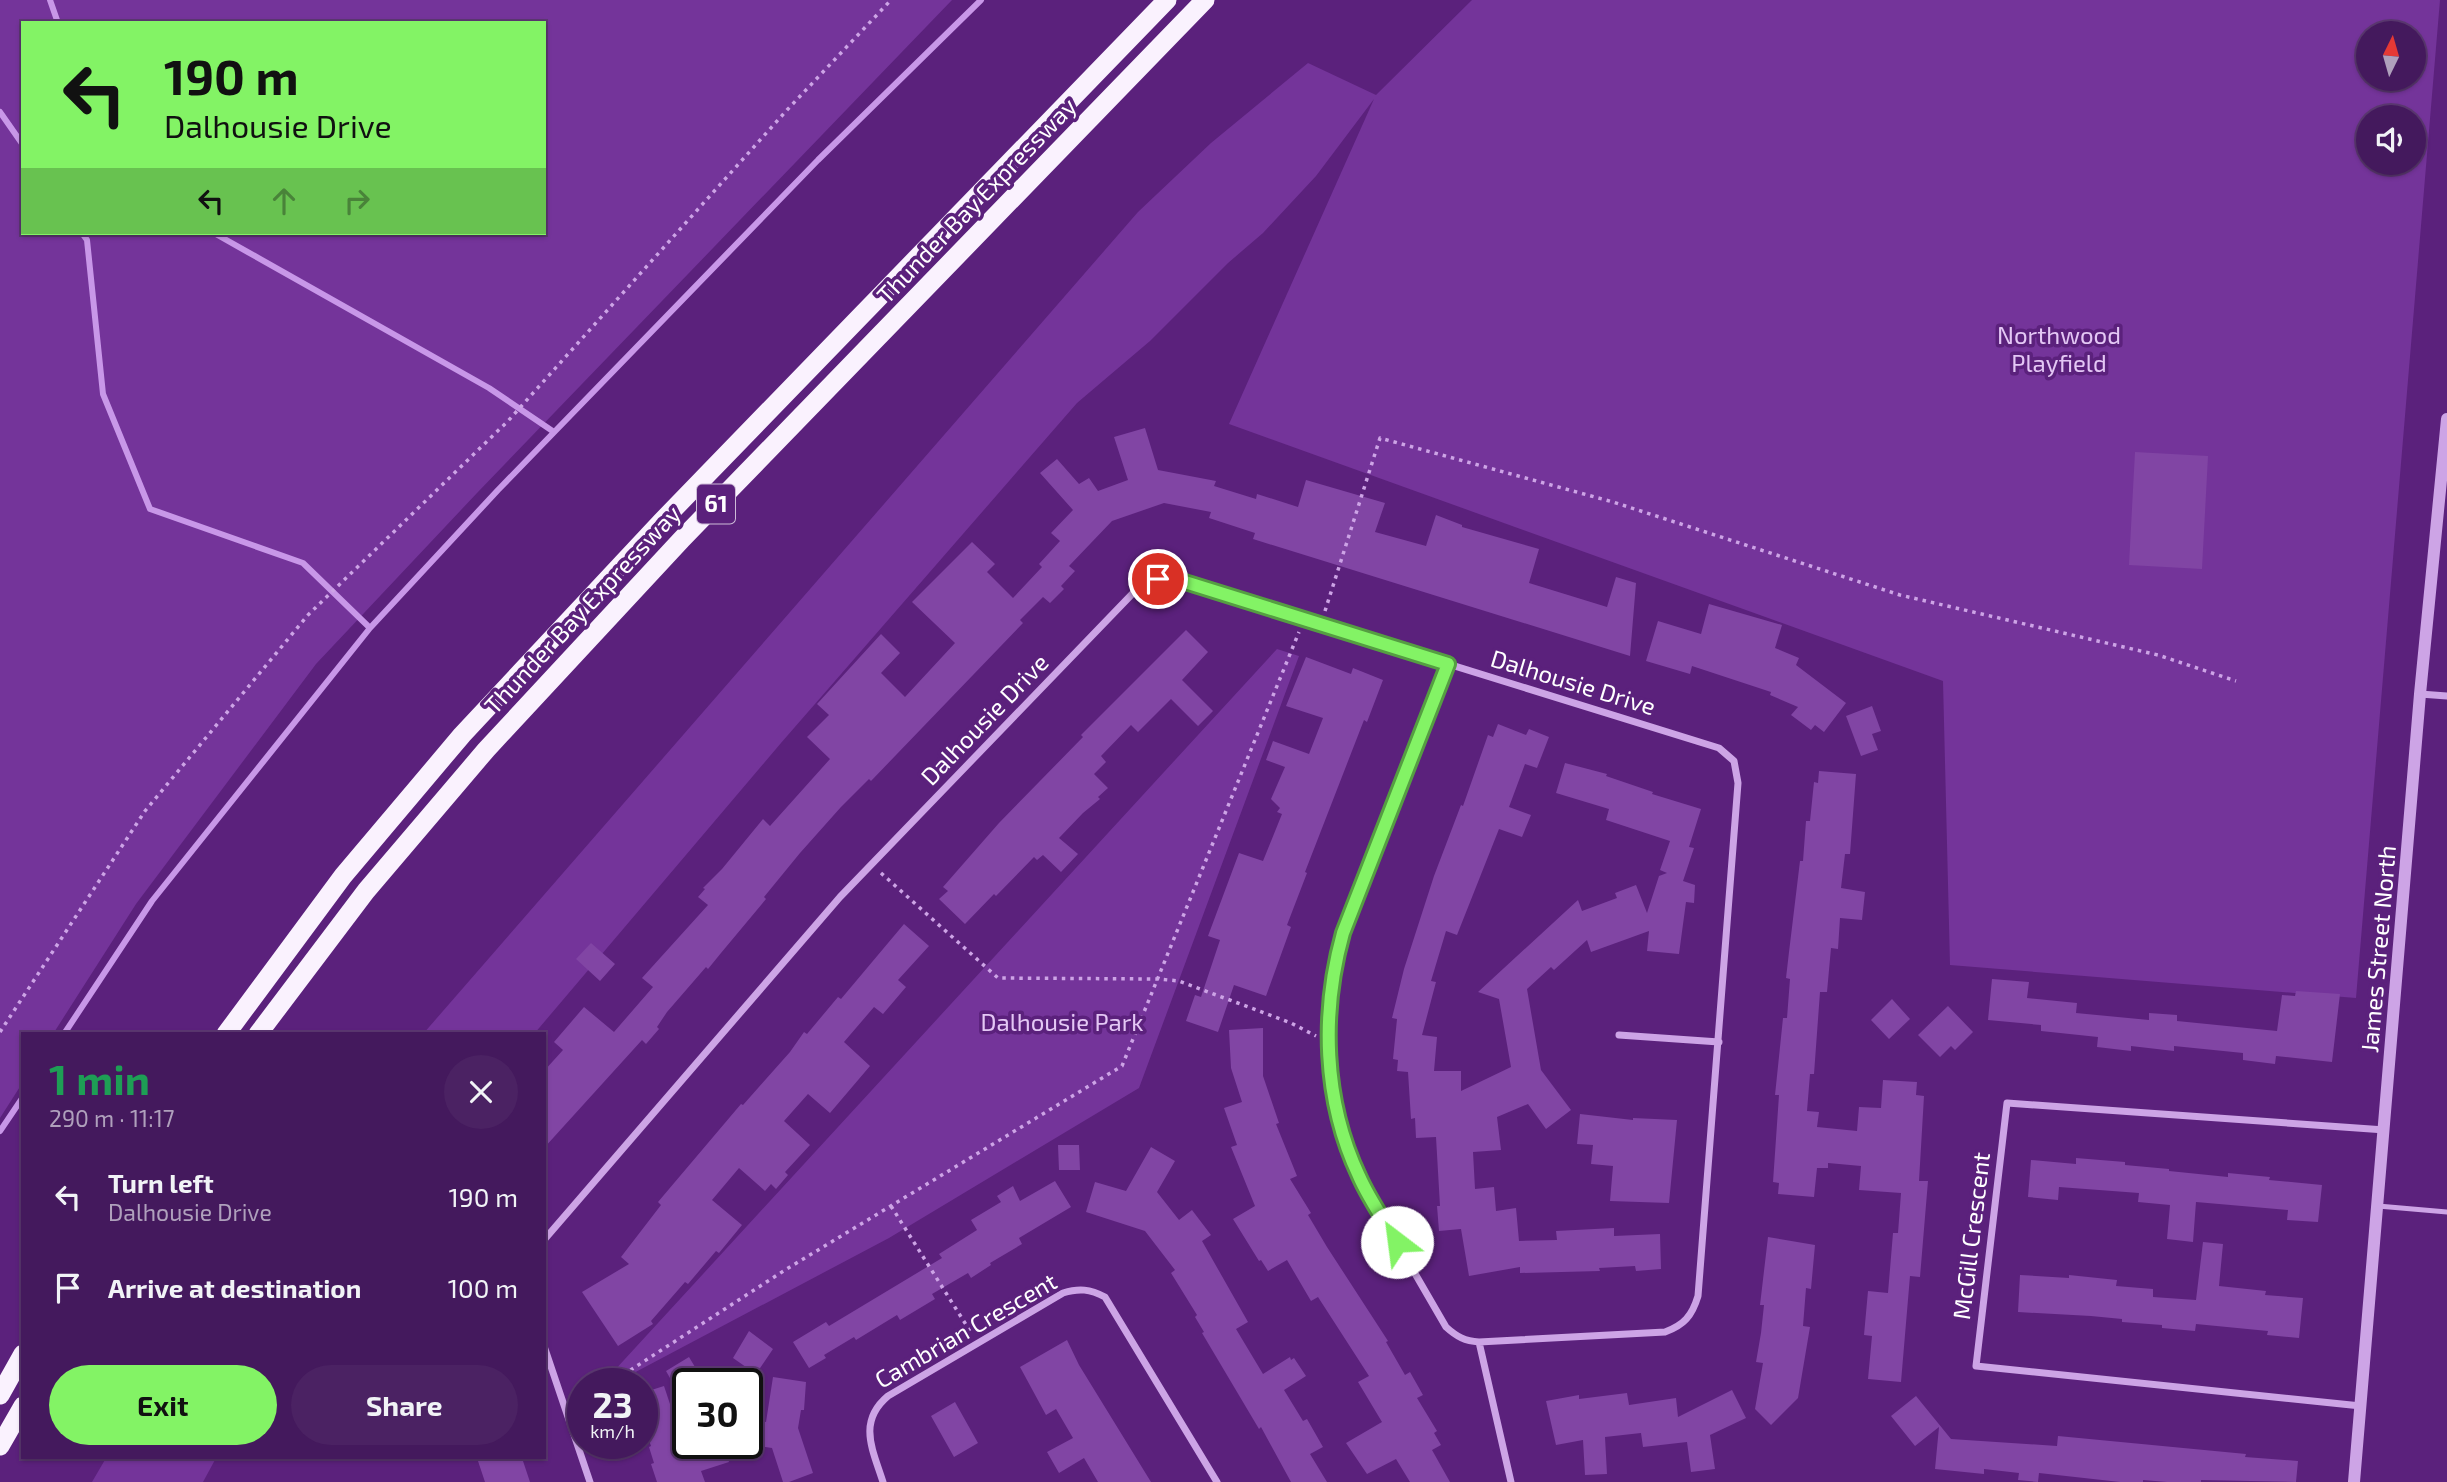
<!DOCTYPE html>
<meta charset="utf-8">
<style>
:root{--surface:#44195d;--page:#4b2263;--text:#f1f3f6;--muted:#afa0bc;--line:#5c3872;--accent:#83f365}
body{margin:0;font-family:"Exo 2",sans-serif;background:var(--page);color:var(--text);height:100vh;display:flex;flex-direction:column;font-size:26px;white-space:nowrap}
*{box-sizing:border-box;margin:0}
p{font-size:23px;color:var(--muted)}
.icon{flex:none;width:38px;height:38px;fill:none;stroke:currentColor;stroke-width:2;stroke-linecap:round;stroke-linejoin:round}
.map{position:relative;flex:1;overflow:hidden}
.panel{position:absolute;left:21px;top:1032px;width:525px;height:427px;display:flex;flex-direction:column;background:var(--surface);border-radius:0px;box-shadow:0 2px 5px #0004,0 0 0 2px var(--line)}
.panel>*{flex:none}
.top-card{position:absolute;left:21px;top:21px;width:525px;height:214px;border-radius:0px;box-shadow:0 2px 5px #0004,0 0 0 2px var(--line);background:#83f365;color:#111;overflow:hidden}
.needle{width:46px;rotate:5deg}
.tools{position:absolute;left:2356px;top:21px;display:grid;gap:14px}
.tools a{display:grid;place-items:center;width:70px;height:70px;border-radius:50%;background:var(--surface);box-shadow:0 2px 5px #0004,0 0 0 2px var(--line);font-size:35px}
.speed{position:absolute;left:567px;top:1368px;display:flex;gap:14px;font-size:35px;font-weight:700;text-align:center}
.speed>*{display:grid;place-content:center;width:91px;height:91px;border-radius:50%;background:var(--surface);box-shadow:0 2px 5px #0004,0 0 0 2px var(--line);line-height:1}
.speed small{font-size:18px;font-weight:400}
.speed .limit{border:4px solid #111;border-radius:10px;background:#fff;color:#111}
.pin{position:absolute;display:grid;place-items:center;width:60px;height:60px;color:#fff;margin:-30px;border:4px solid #fff;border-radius:50%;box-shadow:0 2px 7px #0007}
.me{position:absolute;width:77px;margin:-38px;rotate:330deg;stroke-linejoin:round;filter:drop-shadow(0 0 5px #0008)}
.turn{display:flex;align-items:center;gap:24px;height:147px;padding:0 28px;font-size:32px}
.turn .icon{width:91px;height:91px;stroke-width:2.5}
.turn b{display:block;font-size:49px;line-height:60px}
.lanes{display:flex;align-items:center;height:66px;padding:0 28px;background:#0003;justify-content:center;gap:35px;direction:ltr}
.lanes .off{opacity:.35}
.round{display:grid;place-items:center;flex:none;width:74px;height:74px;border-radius:37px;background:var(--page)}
.headline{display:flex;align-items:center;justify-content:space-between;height:119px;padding:0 28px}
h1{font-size:42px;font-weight:700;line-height:52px;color:#1e9e55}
.primary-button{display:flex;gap:14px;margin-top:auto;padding:14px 28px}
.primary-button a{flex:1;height:80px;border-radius:42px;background:var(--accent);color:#111;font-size:28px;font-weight:700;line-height:80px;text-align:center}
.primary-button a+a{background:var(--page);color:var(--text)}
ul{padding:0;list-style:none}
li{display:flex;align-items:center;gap:21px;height:91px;padding:0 28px}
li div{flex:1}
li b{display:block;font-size:26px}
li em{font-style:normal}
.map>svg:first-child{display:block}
</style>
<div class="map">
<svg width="2447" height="1482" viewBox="0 0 2447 1482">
<rect width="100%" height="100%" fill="#5b217c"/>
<path fill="#74349a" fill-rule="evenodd" d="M 0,0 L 952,0 L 477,493 L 316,664 L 136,904 L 53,1034 L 23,1034 L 23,1082 L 0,1118 ZM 23,23 L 544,23 L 544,233 L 23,233 Z
M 1472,0 L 2440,0 L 2356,998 L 1950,965 L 1943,681 L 1229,424 L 1374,99 L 1316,176 L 1263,233 L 1228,263 L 1150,341 L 1077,403 L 781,743 L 534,1034 L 423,1034 L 1138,212 L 1211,143 L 1308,63 L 1376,95 ZM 2368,33 L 2413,33 L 2413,79 L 2368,79 ZM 2368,117 L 2413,117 L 2413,163 L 2368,163 Z
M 1277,649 L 1299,656 L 1139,1088 L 889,1238 L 613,1384 L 602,1384 Z
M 106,1458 L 216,1458 L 203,1482 L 92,1482 Z"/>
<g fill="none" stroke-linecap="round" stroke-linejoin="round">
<path stroke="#c897e8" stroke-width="6" d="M 50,0 L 58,23
M 0,112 L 23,145
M 82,233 L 87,240 L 103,394 L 150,509 L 303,563 L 370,628
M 214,233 L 489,388 L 554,432
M 64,1034 L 152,901 L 370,628 L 498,490 L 818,160 L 981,0
M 0,1131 L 23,1097"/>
</g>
<path fill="#8145a4" d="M 1145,428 L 1158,470 L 1216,481 L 1214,486 L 1256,499 L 1257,494 L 1298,507 L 1306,480 L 1385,503 L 1375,532 L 1426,546 L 1436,515 L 1462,525 L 1462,527 L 1539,549 L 1529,583 L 1607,607 L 1616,577 L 1636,583 L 1630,656 L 1253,539 L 1255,533 L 1209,518 L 1211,512 L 1164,503 L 1112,521 L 1069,566 L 1075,571 L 1061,586 L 1064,589 L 1050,603 L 1043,597 L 1020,620 L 1023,623 L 871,781 L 869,779 L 841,807 L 800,853 L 764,897 L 766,899 L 721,953 L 708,969 L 706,967 L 667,1012 L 657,1027 L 659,1029 L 646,1044 L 642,1040 L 544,1148 L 544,1071 L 563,1050 L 554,1042 L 584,1007 L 614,1032 L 653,987 L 642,978 L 708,905 L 698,897 L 705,889 L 703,888 L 722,869 L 763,819 L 770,826 L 830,759 L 807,737 L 829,715 L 817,704 L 881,634 L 900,653 L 881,673 L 905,697 L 955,643 L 912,602 L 972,542 L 995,564 L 987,572 L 1013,598 L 1042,567 L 1039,564 L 1060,541 L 1051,533 L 1073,510 L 1040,473 L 1057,459 L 1079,484 L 1089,478 L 1098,491 L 1128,480 L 1114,437 Z
M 2135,452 L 2208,456 L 2202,569 L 2129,565 Z
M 1709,604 L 1782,625 L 1775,648 L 1799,658 L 1796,665 L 1846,703 L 1824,732 L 1815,725 L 1811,730 L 1791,715 L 1798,707 L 1770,695 L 1771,692 L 1692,666 L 1690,674 L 1646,661 L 1658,621 L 1701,634 Z
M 1186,630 L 1208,652 L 1182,680 L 1213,711 L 1198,726 L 1171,699 L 1138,732 L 1131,725 L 1101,756 L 1106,762 L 1094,774 L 1108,788 L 1098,797 L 1100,799 L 1083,813 L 1059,838 L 1078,854 L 1061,872 L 1043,855 L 1037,860 L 1034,857 L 996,896 L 994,894 L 965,924 L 939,899 L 948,891 L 943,887 L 999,823 L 1083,737 L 1081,735 Z
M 1306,657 L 1351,674 L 1353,668 L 1383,680 L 1367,722 L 1364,720 L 1305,872 L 1307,873 L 1287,925 L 1291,927 L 1266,996 L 1234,985 L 1218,1032 L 1186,1021 L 1195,995 L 1201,997 L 1220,940 L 1208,936 L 1239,853 L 1263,861 L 1282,814 L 1277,812 L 1280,808 L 1271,799 L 1285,767 L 1266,760 L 1273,741 L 1309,754 L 1323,718 L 1286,706 Z
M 1872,706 L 1881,731 L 1872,734 L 1878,750 L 1861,756 L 1846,716 Z
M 1498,724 L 1526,735 L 1529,729 L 1549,737 L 1537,768 L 1525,764 L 1509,807 L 1531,815 L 1522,837 L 1499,829 L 1457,935 L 1446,931 L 1431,981 L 1436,982 L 1422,1035 L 1437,1037 L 1434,1071 L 1461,1071 L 1461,1091 L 1511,1067 L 1499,999 L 1478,992 L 1578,900 L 1582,911 L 1617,898 L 1615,893 L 1636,885 L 1647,913 L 1659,876 L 1667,873 L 1660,870 L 1670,841 L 1606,820 L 1609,809 L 1556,793 L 1565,763 L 1607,774 L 1606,776 L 1653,792 L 1652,794 L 1701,809 L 1689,847 L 1694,848 L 1683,881 L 1695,885 L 1694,903 L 1686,902 L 1679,954 L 1647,951 L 1649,931 L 1591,952 L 1587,940 L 1554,970 L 1551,967 L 1527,989 L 1541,1070 L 1571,1110 L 1546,1129 L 1528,1104 L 1497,1117 L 1501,1150 L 1473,1152 L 1475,1189 L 1494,1187 L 1496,1211 L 1516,1208 L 1519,1241 L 1557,1240 L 1556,1231 L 1614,1228 L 1614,1236 L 1660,1234 L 1661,1269 L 1636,1271 L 1635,1266 L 1599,1268 L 1600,1271 L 1520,1273 L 1520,1267 L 1469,1276 L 1461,1229 L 1439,1231 L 1437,1206 L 1440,1206 L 1436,1137 L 1416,1138 L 1415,1118 L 1411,1119 L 1408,1072 L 1397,1071 L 1398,1060 L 1393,1059 L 1397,1019 L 1392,1018 L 1404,969 L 1434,876 L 1461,805 L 1463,806 L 1488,735 L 1493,737 Z
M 1819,771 L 1856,774 L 1850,854 L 1845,854 L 1841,888 L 1865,892 L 1862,920 L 1840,918 L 1838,949 L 1831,948 L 1827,992 L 1820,992 L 1814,1074 L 1810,1074 L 1807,1111 L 1819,1112 L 1817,1127 L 1857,1131 L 1859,1107 L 1881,1108 L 1883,1080 L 1917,1082 L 1916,1095 L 1924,1096 L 1919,1181 L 1928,1181 L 1920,1277 L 1910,1276 L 1901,1382 L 1868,1379 L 1872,1336 L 1864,1335 L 1868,1291 L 1888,1293 L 1893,1233 L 1898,1233 L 1901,1193 L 1859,1190 L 1861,1166 L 1828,1163 L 1828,1168 L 1817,1168 L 1814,1197 L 1778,1194 L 1779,1183 L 1773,1182 L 1779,1095 L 1775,1095 L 1783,1018 L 1787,1018 L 1790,979 L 1786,978 L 1789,952 L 1800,861 L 1803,861 L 1806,821 L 1810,821 L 1814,782 L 1818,783 Z
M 904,924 L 929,946 L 898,980 L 906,987 L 883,1014 L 874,1007 L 844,1042 L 870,1066 L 830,1113 L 808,1094 L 784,1121 L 810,1145 L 785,1172 L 788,1175 L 776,1189 L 771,1184 L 765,1191 L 739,1168 L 712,1200 L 742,1225 L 719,1253 L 716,1251 L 688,1284 L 685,1282 L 651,1321 L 653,1324 L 618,1346 L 582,1292 L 629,1264 L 621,1257 L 661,1205 L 658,1202 L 741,1104 L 743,1105 L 790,1052 L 804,1032 L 807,1034 L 838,997 L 841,999 Z
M 591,943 L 615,964 L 600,981 L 576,959 Z
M 1992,979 L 2029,982 L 2027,998 L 2077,1003 L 2076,1013 L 2149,1020 L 2149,1013 L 2177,1015 L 2177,1021 L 2277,1031 L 2282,995 L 2295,996 L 2296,991 L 2340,994 L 2332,1062 L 2276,1056 L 2275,1064 L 2243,1060 L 2243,1053 L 2174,1046 L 2174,1051 L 2131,1046 L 2131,1051 L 2097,1047 L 2098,1037 L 2041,1031 L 2041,1025 L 1988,1020 Z
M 1892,999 L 1910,1019 L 1889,1039 L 1871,1020 Z
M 1948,1006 L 1973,1032 L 1955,1050 L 1951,1046 L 1940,1057 L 1918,1035 Z
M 1263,1028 L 1263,1076 L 1279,1123 L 1276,1124 L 1297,1176 L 1290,1179 L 1311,1213 L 1308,1215 L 1327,1247 L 1388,1341 L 1386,1342 L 1405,1375 L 1410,1372 L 1423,1395 L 1417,1398 L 1437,1431 L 1434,1433 L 1441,1445 L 1432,1450 L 1450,1482 L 1410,1482 L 1396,1459 L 1367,1474 L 1346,1443 L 1382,1422 L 1358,1382 L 1369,1376 L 1318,1297 L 1311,1301 L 1287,1260 L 1268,1271 L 1261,1260 L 1259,1261 L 1233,1219 L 1255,1206 L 1231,1147 L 1237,1145 L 1224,1108 L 1242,1102 L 1231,1068 L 1229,1030 Z
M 1580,1114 L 1633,1120 L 1633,1118 L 1677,1120 L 1669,1203 L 1610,1201 L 1613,1166 L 1591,1164 L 1593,1145 L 1577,1144 Z
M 1058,1145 L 1079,1145 L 1080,1170 L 1059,1170 Z
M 1151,1147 L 1175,1161 L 1157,1192 L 1179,1220 L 1192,1210 L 1211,1235 L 1202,1241 L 1248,1322 L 1236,1329 L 1263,1374 L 1290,1357 L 1291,1360 L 1294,1358 L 1306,1376 L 1284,1390 L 1303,1421 L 1307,1419 L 1323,1447 L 1310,1454 L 1327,1482 L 1291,1482 L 1261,1427 L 1259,1429 L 1202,1333 L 1204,1332 L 1195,1317 L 1197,1315 L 1171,1273 L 1175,1270 L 1145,1231 L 1086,1212 L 1095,1182 L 1126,1191 Z
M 2076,1158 L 2125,1162 L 2125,1165 L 2169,1169 L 2169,1171 L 2228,1177 L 2228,1173 L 2270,1177 L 2269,1180 L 2322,1185 L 2318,1222 L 2287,1220 L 2288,1210 L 2196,1202 L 2193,1242 L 2167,1239 L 2170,1205 L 2138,1202 L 2139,1193 L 2059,1187 L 2058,1200 L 2028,1197 L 2031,1160 L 2076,1164 Z
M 1055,1181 L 1071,1207 L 1019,1238 L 1022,1244 L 990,1263 L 991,1265 L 971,1278 L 968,1273 L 932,1294 L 935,1299 L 900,1320 L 897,1315 L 856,1340 L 854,1337 L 824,1355 L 826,1358 L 809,1368 L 793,1342 L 826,1322 L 829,1326 L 942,1258 L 939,1254 L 977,1230 L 971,1220 L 1001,1202 L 997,1196 L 1013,1186 L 1020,1201 Z
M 1768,1237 L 1815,1245 L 1811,1289 L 1806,1288 L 1803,1326 L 1810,1327 L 1798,1398 L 1771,1425 L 1755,1409 L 1763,1363 L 1756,1362 L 1761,1333 L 1764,1305 L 1760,1305 Z
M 2203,1242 L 2223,1244 L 2219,1286 L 2266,1291 L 2265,1295 L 2303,1298 L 2299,1338 L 2267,1335 L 2268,1331 L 2196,1324 L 2195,1331 L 2162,1328 L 2162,1325 L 2122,1322 L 2122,1319 L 2091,1316 L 2018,1312 L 2020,1275 L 2069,1278 L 2069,1275 L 2117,1280 L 2116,1286 L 2153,1289 L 2153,1297 L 2196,1300 Z
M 749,1331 L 773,1349 L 756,1374 L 733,1358 Z
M 1067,1340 L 1079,1365 L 1151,1482 L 1098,1482 L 1084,1458 L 1059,1473 L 1047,1452 L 1073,1438 L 1056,1409 L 1046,1415 L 1020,1367 Z
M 689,1357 L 698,1372 L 675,1387 L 666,1371 Z
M 773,1377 L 806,1382 L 804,1410 L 801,1410 L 798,1428 L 813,1473 L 789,1482 L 783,1482 L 772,1448 L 747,1444 L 747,1419 L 766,1422 Z
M 664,1386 L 681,1437 L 688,1434 L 688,1444 L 723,1444 L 729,1462 L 701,1471 L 705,1482 L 657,1482 L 651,1464 L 654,1463 L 649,1447 L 651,1446 L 642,1421 L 642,1393 Z
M 1732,1390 L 1746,1418 L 1710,1435 L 1715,1469 L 1691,1472 L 1687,1442 L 1643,1447 L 1641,1433 L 1605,1437 L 1607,1474 L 1585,1475 L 1583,1440 L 1556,1445 L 1546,1401 L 1579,1395 L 1579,1399 L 1627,1393 L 1629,1405 L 1676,1398 L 1678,1417 Z
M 1916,1396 L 1951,1439 L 2057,1446 L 2058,1436 L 2246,1454 L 2245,1457 L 2298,1461 L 2296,1482 L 2201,1480 L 2201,1482 L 2167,1482 L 2143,1480 L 2143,1482 L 2120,1482 L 2039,1473 L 2038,1482 L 2018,1480 L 2019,1473 L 1984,1469 L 1984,1474 L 1935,1469 L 1939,1427 L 1915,1446 L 1891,1416 Z
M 955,1402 L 978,1443 L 954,1457 L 931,1416 Z
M 477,1458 L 522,1458 L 530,1482 L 485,1482 Z"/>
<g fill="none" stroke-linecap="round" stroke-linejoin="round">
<path stroke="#cda4e6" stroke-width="3.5" stroke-dasharray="3.5 5" stroke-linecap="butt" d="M 1325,611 L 1380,438 L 1613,502 L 1900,595 L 2158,655 L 2236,681
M 881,873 L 998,978 L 1158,979 L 1179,981 L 1291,1023 L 1316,1036
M 0,1032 L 145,811 L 308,615 L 508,421 L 787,110 L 891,0
M 891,1206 L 970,1331
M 609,1384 L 785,1270 L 1122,1066 L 1299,632"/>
<path stroke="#cda4e6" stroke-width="5" d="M 2378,1206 L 2447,1212"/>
<path stroke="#cda4e6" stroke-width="7" d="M 2420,694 L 2447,696
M 1619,1035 L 1719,1042
M 544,1240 L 840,897 L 1136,590 C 1147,582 1156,579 1171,578 L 1719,748 L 1734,761 L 1738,783 L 1698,1296 C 1692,1316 1684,1325 1665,1332 L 1479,1342 C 1465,1341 1457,1337 1446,1327 L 1359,1177 L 1346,1145 L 1331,1078 L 1328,1007 L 1333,969 L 1343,933 L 1448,664
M 1479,1342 L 1511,1482
M 544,1346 L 590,1482
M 2361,1406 L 1976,1366 L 2007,1103 L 2385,1130
M 883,1482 C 873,1450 857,1422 888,1396 L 1063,1293 C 1079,1288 1090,1289 1105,1297 L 1217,1482"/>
<path stroke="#cda4e6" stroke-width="12" d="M 2354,1482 L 2420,694 L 2447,419"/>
<path stroke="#faf2fe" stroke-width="19" d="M 226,1034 L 343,876 L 462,735 L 662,521 L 1167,0
M 258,1034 L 366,891 L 486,750 L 682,539 L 1205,0
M 0,1395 L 23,1354
M 0,1446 L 23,1406"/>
</g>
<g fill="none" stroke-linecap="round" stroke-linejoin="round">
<g stroke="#559e42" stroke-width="18">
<path id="route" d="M 1158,579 L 1171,578 L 1185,582 L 1448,664 L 1343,933 C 1321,1012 1323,1100 1359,1176 C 1369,1199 1384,1220 1397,1242"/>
</g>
<use href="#route" stroke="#83f365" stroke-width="12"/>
</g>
<g text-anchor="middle" stroke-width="7" stroke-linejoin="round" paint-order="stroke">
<rect fill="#5b217c" stroke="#cebcd8" stroke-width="2" x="697" y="484.5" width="38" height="39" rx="5"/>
<g font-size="23" font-weight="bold" fill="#fff">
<text x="716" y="512">61</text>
</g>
<g font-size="24" fill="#fff" stroke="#5b217c">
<text transform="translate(977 201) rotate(-46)" y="8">Thunder Bay Expressway</text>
<text transform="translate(583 610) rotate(-47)" y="8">Thunder Bay Expressway</text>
<text transform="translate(1573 683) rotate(17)" y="8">Dalhousie Drive</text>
<text transform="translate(985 720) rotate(-46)" y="8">Dalhousie Drive</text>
<text transform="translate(2379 949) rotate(-85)" y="8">James Street North</text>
<text transform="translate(1972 1236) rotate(-83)" y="8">McGill Crescent</text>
<text transform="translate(966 1331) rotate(-30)" y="8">Cambrian Crescent</text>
</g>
<g font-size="24" fill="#e4c7f5" stroke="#5b217c">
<text x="2059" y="344">Northwood<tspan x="2059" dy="28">Playfield</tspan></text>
<text x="1062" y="1031">Dalhousie Park</text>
</g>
</g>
</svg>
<div class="tools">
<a><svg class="needle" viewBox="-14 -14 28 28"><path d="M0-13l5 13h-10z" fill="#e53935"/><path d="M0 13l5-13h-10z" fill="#afa0bc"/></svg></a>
<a><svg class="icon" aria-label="sound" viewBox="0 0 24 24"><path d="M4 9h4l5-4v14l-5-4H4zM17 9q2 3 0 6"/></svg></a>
</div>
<div class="speed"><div>23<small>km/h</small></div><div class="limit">30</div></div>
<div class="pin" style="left:1158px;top:579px;background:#d93025"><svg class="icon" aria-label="arrive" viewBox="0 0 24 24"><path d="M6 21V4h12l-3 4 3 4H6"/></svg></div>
<svg class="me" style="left:1397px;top:1242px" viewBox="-20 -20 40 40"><circle r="19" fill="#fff"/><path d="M0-13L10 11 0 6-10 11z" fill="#83f365"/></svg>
<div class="top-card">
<div class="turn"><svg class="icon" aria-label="left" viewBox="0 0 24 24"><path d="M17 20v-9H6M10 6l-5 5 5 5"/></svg><div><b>190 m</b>Dalhousie Drive</div></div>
<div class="lanes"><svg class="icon" aria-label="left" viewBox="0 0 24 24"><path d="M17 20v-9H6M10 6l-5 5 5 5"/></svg><svg class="icon off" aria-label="ahead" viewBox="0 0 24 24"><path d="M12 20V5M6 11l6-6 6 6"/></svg><svg class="icon off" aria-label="right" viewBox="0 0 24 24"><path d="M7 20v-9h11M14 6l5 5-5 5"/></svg></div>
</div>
<section class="panel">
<div class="headline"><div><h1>1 min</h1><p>290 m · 11:17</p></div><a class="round"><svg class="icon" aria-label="close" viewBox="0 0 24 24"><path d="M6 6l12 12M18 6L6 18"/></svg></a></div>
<ul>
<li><svg class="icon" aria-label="left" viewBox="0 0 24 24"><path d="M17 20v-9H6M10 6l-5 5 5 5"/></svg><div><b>Turn left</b><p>Dalhousie Drive</p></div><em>190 m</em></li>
<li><svg class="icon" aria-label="arrive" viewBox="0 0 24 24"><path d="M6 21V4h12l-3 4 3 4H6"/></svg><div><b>Arrive at destination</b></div><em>100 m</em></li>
</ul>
<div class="primary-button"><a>Exit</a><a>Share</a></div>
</section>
</div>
